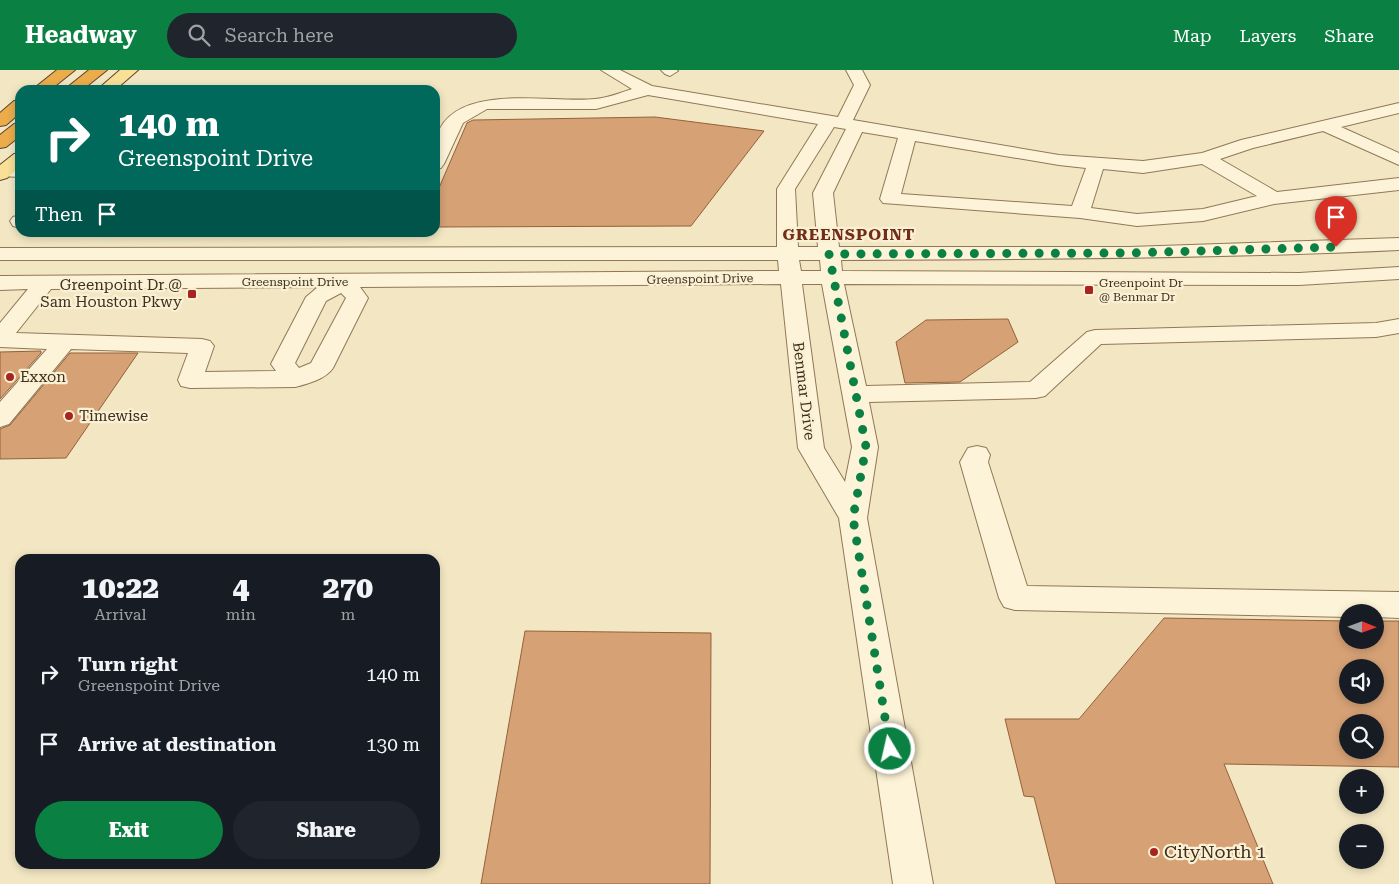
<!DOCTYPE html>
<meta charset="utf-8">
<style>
:root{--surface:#171b24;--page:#20242c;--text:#f1f3f6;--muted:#9ea1a6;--accent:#0b8043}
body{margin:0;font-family:"Roboto Serif",serif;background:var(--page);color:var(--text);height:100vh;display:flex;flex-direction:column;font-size:19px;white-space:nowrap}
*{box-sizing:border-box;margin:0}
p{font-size:16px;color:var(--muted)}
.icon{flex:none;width:28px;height:28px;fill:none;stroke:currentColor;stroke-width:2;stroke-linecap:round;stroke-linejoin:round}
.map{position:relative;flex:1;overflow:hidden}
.sheet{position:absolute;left:15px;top:484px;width:425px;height:315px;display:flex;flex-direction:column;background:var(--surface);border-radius:15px;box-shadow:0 2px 8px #0003}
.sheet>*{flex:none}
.hud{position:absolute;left:15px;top:15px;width:425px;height:152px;border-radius:15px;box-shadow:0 2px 8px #0003;background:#00695c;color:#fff;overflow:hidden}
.needle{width:32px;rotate:91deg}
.controls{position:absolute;left:1339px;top:534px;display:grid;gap:10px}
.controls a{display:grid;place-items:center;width:45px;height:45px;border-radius:50%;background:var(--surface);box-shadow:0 2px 8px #0003;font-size:25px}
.pin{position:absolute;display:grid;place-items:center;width:42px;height:42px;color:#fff;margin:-51px -21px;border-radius:50% 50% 50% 0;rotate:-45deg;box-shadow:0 0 5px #0007}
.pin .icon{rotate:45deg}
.me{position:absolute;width:55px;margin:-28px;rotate:351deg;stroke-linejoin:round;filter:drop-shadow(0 0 4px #0008)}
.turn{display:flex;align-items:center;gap:18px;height:105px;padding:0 20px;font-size:22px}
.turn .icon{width:65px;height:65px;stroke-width:2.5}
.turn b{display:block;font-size:35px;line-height:42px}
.then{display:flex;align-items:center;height:48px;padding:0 20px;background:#0003;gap:10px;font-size:19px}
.eta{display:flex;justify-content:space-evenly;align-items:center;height:85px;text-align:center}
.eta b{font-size:30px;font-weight:800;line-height:35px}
.action{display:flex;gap:10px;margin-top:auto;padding:10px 20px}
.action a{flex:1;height:58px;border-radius:30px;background:var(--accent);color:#fff;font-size:20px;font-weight:800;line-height:58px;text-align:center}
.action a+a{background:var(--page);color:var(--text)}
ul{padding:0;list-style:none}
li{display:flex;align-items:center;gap:15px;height:70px;padding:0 20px}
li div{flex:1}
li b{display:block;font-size:19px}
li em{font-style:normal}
header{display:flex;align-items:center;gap:30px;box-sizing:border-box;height:70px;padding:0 25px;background:var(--accent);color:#fff}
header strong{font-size:24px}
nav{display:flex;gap:28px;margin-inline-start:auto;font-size:18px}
.search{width:350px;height:45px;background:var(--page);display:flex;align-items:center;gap:12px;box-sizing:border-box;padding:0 18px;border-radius:28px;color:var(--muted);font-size:19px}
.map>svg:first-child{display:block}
</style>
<header>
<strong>Headway</strong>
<div class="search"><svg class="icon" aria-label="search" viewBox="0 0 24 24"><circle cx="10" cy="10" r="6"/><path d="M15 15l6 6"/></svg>Search here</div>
<nav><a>Map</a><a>Layers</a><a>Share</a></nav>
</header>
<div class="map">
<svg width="1399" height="814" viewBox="0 0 1399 814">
<rect width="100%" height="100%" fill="#f3e7c3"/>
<path fill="#d6a175" stroke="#93613a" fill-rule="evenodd" d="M 655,47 L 764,61 L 691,156 L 435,157 L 435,127 L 467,53 L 473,50 Z
M 1008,249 L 1018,272 L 960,312 L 905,313 L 896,272 L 926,250 Z
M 41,281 L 41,283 L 0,329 L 0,282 Z
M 70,283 L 138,283 L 66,388 L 0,389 L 0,359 L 10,355 Z
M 1164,548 L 1348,551 L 1348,570 L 1375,570 L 1375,551 L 1399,551 L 1399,697 L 1224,694 L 1273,814 L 1056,814 L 1034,727 L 1024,726 L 1005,649 L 1079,649 ZM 1348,598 L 1375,598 L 1375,625 L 1348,625 ZM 1348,652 L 1375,652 L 1375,680 L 1348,680 Z
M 525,561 L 711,563 L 710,814 L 481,814 Z"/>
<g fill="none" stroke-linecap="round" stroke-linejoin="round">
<g stroke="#907857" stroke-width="2">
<path id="minor" d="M 601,0 L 620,0 L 652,16 L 838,47 L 854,15 L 846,0 L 862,0 L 870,15 L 853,50 L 1059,85 L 1143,91 L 1202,83 L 1241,70 L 1399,33 L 1399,43 L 1341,57 L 1399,83 L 1399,95 L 1323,61 L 1253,78 L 1220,89 L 1277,122 L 1399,108 L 1399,120 L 1274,134 L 1203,151 L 1137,156 L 1080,148 L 883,133 L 880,129 L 898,68 L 862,62 L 833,123 L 839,177 L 1130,177 L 1399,168 L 1399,180 C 1213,189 1027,189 841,190 L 842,201 L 1299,203 L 1399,197 L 1399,209 L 1299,215 L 844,214 L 866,316 L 1030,312 L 1087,262 L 1095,260 L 1376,253 L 1399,249 L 1399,263 L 1376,267 L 1101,274 L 1045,326 L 1036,328 L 869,332 L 878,377 L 867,448 L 933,814 L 893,814 L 839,448 L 798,378 L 781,214 L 360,217 L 368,228 L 333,298 C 326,309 307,314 295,317 L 190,318 L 181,316 L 178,310 L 188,283 L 71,279 L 9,354 L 0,357 L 0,332 L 47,279 L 0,277 L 0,253 L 28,219 L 0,220 L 0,206 L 779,201 L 778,190 L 0,190 L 0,178 L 777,177 L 777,119 L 818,54 L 648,25 L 596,39 L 487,39 L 463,53 L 444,94 L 441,98 L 435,99 C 435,91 433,81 435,73 C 447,9 550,34 595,29 C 607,28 620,23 632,19 ZM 834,57 L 846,59 L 813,123 L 818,177 L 798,177 L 795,119 ZM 915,71 L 1059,95 L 1086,98 L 1072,136 L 901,124 ZM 1202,94 L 1257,126 L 1203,139 L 1137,144 L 1091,138 L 1103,99 L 1143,103 ZM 799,190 L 820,190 L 821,201 L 801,201 ZM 802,214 L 822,214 L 852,377 L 845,412 L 824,378 ZM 318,217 L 306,227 L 271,294 L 276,301 L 205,302 L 214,276 L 210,271 L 202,269 L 16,263 L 51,219 ZM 341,223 L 346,228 L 311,293 L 299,298 L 295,293 L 326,231 Z
M 661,0 L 677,0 L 678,1 L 670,6 L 665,4 Z
M 20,95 L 20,107 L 0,106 L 0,96 Z
M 20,145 L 20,158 L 13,156 L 10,151 L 13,147 Z
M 977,376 L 986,378 L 990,385 L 988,392 L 1027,516 L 1399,522 L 1399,548 L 1375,547 L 1375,542 L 1348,542 L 1348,547 L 1015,540 L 1004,537 L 999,528 L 960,392 L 968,378 Z"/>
</g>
<g stroke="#5e452c" stroke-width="2">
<path id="major" d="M 120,0 L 138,0 L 115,20 L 97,20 Z
M 20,83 L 20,97 L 7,108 L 0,110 L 0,95 L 14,84 Z"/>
</g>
<g stroke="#5e452c" stroke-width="2">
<path id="highway" d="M 57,0 L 75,0 L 50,20 L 32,20 Z
M 89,0 L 107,0 L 82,20 L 64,20 Z
M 20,30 L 20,43 L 6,55 L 0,56 L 0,43 L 14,31 Z
M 20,53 L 20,66 L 6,77 L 0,78 L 0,65 L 14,54 Z"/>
</g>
<use href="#minor" fill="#fdf3d8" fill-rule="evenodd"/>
<use href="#major" fill="#fadf97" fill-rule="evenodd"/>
<use href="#highway" fill="#ecac4b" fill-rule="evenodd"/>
</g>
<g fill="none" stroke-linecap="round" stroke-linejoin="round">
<path stroke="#0b8043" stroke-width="9" stroke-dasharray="0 16.2" d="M 890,679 L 853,448 L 866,377 L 829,184 L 1130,183 L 1336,177"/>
</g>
<g fill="#a72420" stroke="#faf0d4" stroke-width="2">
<rect x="1084" y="215" width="10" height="10" rx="2.5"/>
<rect x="187" y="219" width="10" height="10" rx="2.5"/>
<circle cx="10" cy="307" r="5"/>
<circle cx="69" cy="346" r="5"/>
<circle cx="1154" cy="782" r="5"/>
</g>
<g text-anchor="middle" stroke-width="4.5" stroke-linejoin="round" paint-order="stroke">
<g font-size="12" fill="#3f2f1d" stroke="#faf0d4">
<text transform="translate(700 209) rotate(-1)" y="4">Greenspoint Drive</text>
<text x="295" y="216">Greenspoint Drive</text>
</g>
<g font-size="12" fill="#3f2f1d" stroke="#faf0d4" text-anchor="start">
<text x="1099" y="217">Greenpoint Dr<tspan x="1099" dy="14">@ Benmar Dr</tspan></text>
</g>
<g font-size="15" fill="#3f2f1d" stroke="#faf0d4" text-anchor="start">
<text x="182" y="220" text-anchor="end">Greenpoint Dr @<tspan x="182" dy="17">Sam Houston Pkwy</tspan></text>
<text x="20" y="312">Exxon</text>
<text x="79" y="351">Timewise</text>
</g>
<g font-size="15" fill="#3f2f1d" stroke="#faf0d4">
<text transform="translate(804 321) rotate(83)" y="5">Benmar Drive</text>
</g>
<g font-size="16" font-weight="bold" letter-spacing="1" fill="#712d17" stroke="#faf0d4">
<text x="849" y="170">GREENSPOINT</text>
</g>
<g font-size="18" fill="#3f2f1d" stroke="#faf0d4" text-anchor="start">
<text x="1164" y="788">CityNorth 1</text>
</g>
</g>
</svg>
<div class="controls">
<a><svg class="needle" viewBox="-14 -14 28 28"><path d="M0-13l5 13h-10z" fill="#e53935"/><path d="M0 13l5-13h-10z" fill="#9ea1a6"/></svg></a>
<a><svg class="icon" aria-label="sound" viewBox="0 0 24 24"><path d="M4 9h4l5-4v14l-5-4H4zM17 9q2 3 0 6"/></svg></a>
<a><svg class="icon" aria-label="search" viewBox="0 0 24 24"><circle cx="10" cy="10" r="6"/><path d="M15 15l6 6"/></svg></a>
<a>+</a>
<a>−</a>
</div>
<div class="pin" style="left:1336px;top:177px;background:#d93025"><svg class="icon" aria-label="arrive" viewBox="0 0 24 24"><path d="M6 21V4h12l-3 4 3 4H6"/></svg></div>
<svg class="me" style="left:890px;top:679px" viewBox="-20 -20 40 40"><circle r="17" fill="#0b8043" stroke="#fff" stroke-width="3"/><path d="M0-11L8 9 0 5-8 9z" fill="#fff"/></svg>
<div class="hud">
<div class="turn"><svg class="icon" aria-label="right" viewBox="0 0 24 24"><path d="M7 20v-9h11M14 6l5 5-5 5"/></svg><div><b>140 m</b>Greenspoint Drive</div></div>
<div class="then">Then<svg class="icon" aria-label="arrive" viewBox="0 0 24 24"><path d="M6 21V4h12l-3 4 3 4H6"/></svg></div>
</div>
<section class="sheet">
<div class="eta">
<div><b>10:22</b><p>Arrival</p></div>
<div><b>4</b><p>min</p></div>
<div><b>270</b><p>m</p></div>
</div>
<ul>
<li><svg class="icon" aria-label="right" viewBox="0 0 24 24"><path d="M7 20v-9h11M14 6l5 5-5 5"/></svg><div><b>Turn right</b><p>Greenspoint Drive</p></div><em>140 m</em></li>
<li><svg class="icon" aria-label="arrive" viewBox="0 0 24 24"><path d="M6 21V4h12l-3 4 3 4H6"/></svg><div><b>Arrive at destination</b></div><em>130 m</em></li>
</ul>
<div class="action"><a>Exit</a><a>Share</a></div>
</section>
</div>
